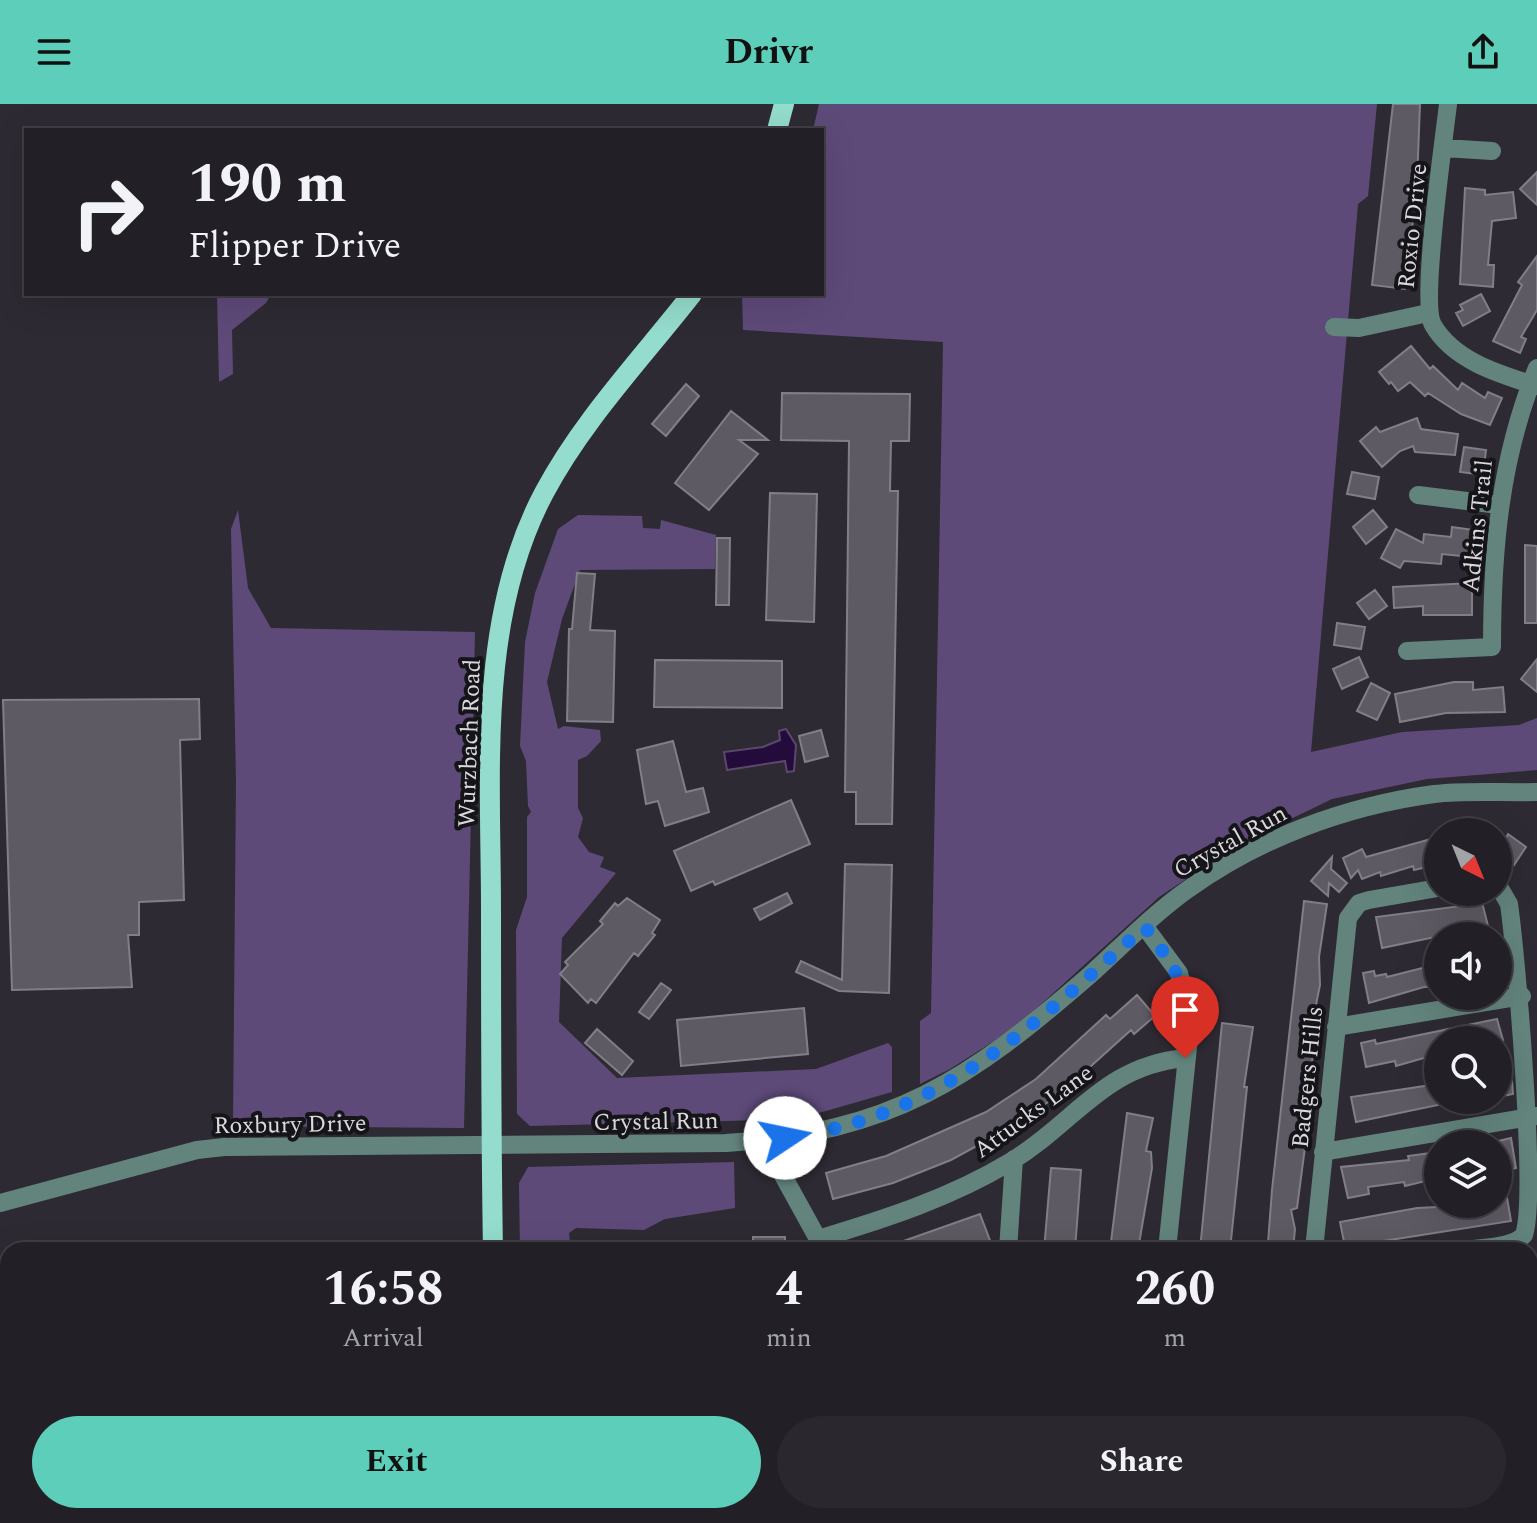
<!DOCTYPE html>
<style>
:root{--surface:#222026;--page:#2a282e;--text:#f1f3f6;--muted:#a2a3a7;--line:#3f3e43;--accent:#5dceb9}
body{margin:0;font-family:Spectral,serif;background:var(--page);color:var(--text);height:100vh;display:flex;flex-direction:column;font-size:30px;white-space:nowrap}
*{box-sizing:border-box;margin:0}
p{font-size:26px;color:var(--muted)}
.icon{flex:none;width:44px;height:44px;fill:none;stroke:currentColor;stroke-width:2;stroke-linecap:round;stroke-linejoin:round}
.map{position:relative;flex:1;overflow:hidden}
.details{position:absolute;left:0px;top:1138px;width:1538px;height:282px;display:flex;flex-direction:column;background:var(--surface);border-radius:24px 24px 0 0;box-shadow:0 8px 32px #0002,0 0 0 2px var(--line)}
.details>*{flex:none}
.hud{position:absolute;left:24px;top:24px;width:800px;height:168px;border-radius:0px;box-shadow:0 8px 32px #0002,0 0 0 2px var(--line);background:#222026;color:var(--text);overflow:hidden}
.needle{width:52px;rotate:137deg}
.tools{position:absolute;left:1424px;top:714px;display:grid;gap:16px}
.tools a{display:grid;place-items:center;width:88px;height:88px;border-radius:50%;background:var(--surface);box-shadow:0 8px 32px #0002,0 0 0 2px var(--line);font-size:40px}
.pin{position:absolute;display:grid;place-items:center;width:68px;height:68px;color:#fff;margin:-82px -34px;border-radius:50% 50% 50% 0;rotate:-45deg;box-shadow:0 0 8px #0007}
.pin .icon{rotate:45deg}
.me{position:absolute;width:88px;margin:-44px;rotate:79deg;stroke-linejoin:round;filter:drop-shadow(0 0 6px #0008)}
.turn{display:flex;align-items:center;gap:28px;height:168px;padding:0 32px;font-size:36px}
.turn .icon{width:104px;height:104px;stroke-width:2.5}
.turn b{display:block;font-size:56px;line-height:68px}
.eta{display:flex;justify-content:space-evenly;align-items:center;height:136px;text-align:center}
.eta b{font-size:48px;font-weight:700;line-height:56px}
.cta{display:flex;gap:16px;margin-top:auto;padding:16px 32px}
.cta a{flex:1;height:92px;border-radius:48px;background:var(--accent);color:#111;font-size:32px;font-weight:700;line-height:92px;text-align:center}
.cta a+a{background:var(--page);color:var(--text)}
header{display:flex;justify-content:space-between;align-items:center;height:104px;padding:0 32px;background:var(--accent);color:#111;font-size:36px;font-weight:700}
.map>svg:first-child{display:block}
</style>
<header><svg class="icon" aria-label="menu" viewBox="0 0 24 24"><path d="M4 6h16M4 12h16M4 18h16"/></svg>Drivr<svg class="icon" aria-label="share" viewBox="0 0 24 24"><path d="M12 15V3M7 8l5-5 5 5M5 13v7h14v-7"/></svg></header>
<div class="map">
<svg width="1537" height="1419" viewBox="0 0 1537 1419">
<rect width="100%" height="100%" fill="#2e2a33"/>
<path fill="#5e4a79" d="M 819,0 L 1377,0 L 1368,92 L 1358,100 L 1311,648 L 1402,628 L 1519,621 L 1537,614 L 1537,666 L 1427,675 L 1332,695 L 1237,741 L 1159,793 L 1016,923 L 950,965 L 920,980 L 920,917 L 931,909 L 943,238 L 743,226 L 742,190 L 822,190 L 822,26 L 813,26 Z
M 217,190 L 271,190 L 266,199 L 232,226 L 233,270 L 219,278 Z
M 238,406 L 248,484 L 271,524 L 475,528 L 464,1024 L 233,1022 L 236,676 L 231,425 Z
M 578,411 L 642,412 L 643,424 L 660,425 L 661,416 L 716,431 L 715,465 L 580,466 L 562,515 L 547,578 L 558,625 L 564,622 L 600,626 L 601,637 L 587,652 L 578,656 L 578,704 L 583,714 L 578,733 L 589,748 L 604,753 L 600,763 L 616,769 L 562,834 L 559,918 L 617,974 L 816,965 L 888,939 L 892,943 L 892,988 L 798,1015 L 530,1022 L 517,1010 L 516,826 L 527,793 L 527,713 L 531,708 L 528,702 L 526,657 L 520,642 L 525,538 L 535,489 L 558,425 Z
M 734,1058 L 735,1104 L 665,1115 L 644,1126 L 576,1124 L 569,1129 L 571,1146 L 520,1146 L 519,1079 L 528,1063 Z
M 577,1412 L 709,1412 L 709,1419 L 528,1419 L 530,1416 Z"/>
<path fill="#230b3b" stroke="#5a486c" stroke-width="2" d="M 786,625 L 796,641 L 794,667 L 787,668 L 785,657 L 727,666 L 724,648 L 763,643 L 780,636 L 779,627 Z"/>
<path fill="#5e5a64" stroke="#817e88" stroke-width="2" d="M 1393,0 L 1420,0 L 1417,79 L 1413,78 L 1410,111 L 1413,111 L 1412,132 L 1407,132 L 1402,166 L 1407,166 L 1405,185 L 1372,181 Z
M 1537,68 L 1537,101 L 1520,85 Z
M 1465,84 L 1485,86 L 1485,91 L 1513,88 L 1516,114 L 1492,117 L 1488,161 L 1494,161 L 1493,183 L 1460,180 Z
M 1537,152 L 1537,206 L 1521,233 L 1526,235 L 1520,249 L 1493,237 L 1522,181 L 1518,178 Z
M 1481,190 L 1490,207 L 1463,222 L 1456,209 L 1463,206 L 1460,201 Z
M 1411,242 L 1430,265 L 1433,262 L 1458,286 L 1462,279 L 1485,294 L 1488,288 L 1502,294 L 1490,321 L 1461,310 L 1428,289 L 1425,292 L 1410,278 L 1398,287 L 1391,278 L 1389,280 L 1379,268 Z
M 686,280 L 699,292 L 666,332 L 652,320 Z
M 782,289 L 910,290 L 909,337 L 891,337 L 890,387 L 898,387 L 892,720 L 856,720 L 856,688 L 845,688 L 849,337 L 781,336 Z
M 731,307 L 768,336 L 739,336 L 758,350 L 709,406 L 675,379 Z
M 1417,314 L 1421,325 L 1458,330 L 1455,351 L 1415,348 L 1413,342 L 1400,347 L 1382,363 L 1360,337 L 1376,323 L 1380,328 Z
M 1464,343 L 1486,346 L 1483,371 L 1460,368 Z
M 1352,368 L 1379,373 L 1375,395 L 1347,390 Z
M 770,389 L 817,390 L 814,518 L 766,516 Z
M 1373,406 L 1387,423 L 1366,440 L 1353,423 Z
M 1452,423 L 1474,426 L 1471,453 L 1442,450 L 1441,460 L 1404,457 L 1400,464 L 1381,454 L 1396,425 L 1423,439 L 1424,430 L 1451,433 Z
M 717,434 L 730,434 L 729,501 L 716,501 Z
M 1525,441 L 1537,442 L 1537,519 L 1525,519 Z
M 577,469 L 595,470 L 590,526 L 615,527 L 613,618 L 567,617 L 569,525 L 572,525 Z
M 1472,479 L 1472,511 L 1423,511 L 1423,502 L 1394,504 L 1393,483 Z
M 1375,486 L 1387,502 L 1369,515 L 1357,499 Z
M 1337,519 L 1365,523 L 1361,545 L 1334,541 Z
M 1359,553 L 1368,573 L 1342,585 L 1333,565 Z
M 1537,555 L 1537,588 L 1521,575 Z
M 655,556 L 782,557 L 782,604 L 654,603 Z
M 1454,578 L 1473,578 L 1473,586 L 1503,583 L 1505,608 L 1446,609 L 1400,618 L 1395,590 Z
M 1371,579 L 1390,589 L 1377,616 L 1357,607 Z
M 199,595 L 200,635 L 180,636 L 184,796 L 139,798 L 139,831 L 128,831 L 132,883 L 12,886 L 3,596 Z
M 821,626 L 828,652 L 805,658 L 799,632 Z
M 673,637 L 686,688 L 703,684 L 709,708 L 665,722 L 658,697 L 646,700 L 637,646 Z
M 791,696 L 810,740 L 715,781 L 713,777 L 691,787 L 674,747 Z
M 1508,730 L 1526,743 L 1514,761 L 1498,749 Z
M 1438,733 L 1438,756 L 1427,758 L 1427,763 L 1414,766 L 1413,762 L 1381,772 L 1380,768 L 1362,775 L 1358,766 L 1351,774 L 1343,754 L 1362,745 L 1366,753 Z
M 1332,753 L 1331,765 L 1347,779 L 1339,788 L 1329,779 L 1328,792 L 1311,777 Z
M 845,760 L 892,761 L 889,889 L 839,887 L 796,868 L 801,857 L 842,876 Z
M 787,789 L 792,799 L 760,816 L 754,805 Z
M 627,794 L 660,816 L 652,829 L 655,831 L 638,852 L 634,849 L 596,899 L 591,895 L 588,899 L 560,870 L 568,861 L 565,858 L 603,820 L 600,817 L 615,799 L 618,802 Z
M 1481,794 L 1488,822 L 1382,844 L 1376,813 L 1469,801 L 1468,798 Z
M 1304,797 L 1327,800 L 1319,853 L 1320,881 L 1315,906 L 1309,1013 L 1297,1104 L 1291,1106 L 1295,1125 L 1293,1146 L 1271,1146 L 1272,1140 L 1268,1139 L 1272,1086 Z
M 1438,860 L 1438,883 L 1424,883 L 1369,899 L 1363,869 L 1374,867 L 1375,872 L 1386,870 L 1387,873 Z
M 661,879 L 671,886 L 649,915 L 639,908 Z
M 1137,891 L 1155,912 L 1134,930 L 1131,926 L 1060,990 L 1008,1025 L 951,1056 L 893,1079 L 833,1095 L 826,1069 L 886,1052 L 986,1008 L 1036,975 L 1106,911 L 1110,915 Z
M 804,904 L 808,950 L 681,962 L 677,916 Z
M 1497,915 L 1503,936 L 1438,936 L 1438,950 L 1396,962 L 1395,957 L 1366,963 L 1361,939 L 1375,936 L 1376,940 Z
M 1222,919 L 1253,923 L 1244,983 L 1247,983 L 1230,1146 L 1200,1146 Z
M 597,925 L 633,957 L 622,971 L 585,939 Z
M 1511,962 L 1513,990 L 1498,993 L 1498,964 Z
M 1438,980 L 1438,1001 L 1356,1018 L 1351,993 Z
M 1127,1009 L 1153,1014 L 1146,1047 L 1151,1048 L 1152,1064 L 1138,1146 L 1110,1146 Z
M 1511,1034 L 1516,1064 L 1505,1067 L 1504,1061 L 1498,1062 L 1498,1037 Z
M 1438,1048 L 1438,1074 L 1405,1082 L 1404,1078 L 1368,1083 L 1369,1090 L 1348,1094 L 1341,1063 L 1409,1056 L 1408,1052 Z
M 1051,1064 L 1081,1066 L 1075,1146 L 1044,1146 Z
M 1504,1076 L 1511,1117 L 1345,1143 L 1340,1118 L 1417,1104 L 1498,1100 L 1498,1077 Z
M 980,1110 L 991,1139 L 973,1146 L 878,1146 Z
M 753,1133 L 785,1133 L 785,1146 L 753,1146 Z"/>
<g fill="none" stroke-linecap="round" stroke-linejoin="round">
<path stroke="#62847c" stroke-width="18" d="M 1448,0 C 1444,36 1420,199 1433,221 C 1454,257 1499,270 1537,282
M 1444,44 L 1492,47
M 1334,223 L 1359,224 L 1428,209
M 1418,391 L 1499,401
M 1407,547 L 1492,543 C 1492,446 1500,354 1537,264
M 1145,823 L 1179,869 L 1191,914 L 1167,1146
M 1336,923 L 1522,892
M 764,1037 L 818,1135 L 818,1146
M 1323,1048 L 1536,1012
M 0,1099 L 197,1046 L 224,1043 L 726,1039 C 892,1028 968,977 1091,870 C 1122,842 1153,810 1187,786 C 1259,734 1346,702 1434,690 C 1467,686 1503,689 1537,688
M 818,1135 C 885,1115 950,1094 1010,1058 C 1075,1019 1103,962 1185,954
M 1008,1146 L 1014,1055
M 1314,1146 L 1348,814 L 1359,799 L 1369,796 L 1438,784
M 1466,1146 C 1482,1143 1512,1144 1524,1131 C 1537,1092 1517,857 1509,800 L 1498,781
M 1530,1370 L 1537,1358
M 1530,1391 L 1537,1395
M 827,1412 L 827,1419
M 1288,1412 L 1289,1419
M 977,1419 L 980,1412
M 1140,1419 L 1141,1412
M 1387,1419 L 1393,1412
M 1500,1419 L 1505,1412"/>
<path stroke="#94dccd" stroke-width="20" d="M 777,26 L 784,0
M 493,1146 C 491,1033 491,919 491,806 C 491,669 477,515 544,389 C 582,317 642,254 692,190
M 496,1412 L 497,1419"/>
</g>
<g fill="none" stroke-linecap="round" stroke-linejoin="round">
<path stroke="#1a73e8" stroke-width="14" stroke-dasharray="0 25.2" d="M 785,1034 C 941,1013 1032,922 1145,823 C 1182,873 1194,890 1185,954"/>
</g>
<g text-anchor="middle" stroke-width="8" stroke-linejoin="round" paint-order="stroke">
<g font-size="24" fill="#dad8dd" stroke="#151418">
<text transform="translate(1412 122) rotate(-84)" y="8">Roxio Drive</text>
<text transform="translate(1477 422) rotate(-84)" y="8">Adkins Trail</text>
<text transform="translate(469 639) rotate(-88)" y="8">Wurzbach Road</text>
<text transform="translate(1230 737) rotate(-29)" y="8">Crystal Run</text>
<text transform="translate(1307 973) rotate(-84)" y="8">Badgers Hills</text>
<text transform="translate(1033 1007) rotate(-36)" y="8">Attucks Lane</text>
<text transform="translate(656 1017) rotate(-1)" y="8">Crystal Run</text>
<text transform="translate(290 1020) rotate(-1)" y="8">Roxbury Drive</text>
</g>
</g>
</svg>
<div class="tools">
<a><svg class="needle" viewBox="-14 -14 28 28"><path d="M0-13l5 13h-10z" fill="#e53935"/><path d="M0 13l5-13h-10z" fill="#a2a3a7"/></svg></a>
<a><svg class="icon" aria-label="sound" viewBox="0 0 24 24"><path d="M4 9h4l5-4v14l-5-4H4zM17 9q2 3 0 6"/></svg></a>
<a><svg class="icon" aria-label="search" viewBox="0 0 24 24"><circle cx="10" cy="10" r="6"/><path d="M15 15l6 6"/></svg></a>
<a><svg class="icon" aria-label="layers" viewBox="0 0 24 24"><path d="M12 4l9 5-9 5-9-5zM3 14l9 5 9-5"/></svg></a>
</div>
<div class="pin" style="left:1185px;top:954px;background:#d93025"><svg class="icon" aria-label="arrive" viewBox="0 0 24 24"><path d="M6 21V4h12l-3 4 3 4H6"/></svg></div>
<svg class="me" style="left:785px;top:1034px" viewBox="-20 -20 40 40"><circle r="19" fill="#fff"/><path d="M0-13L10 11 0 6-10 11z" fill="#1a73e8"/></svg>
<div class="hud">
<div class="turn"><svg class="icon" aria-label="right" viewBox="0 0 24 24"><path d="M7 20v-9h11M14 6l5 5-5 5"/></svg><div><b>190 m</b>Flipper Drive</div></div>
</div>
<section class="details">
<div class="eta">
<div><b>16:58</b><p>Arrival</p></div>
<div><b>4</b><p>min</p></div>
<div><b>260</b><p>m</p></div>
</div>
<div class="cta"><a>Exit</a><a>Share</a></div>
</section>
</div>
